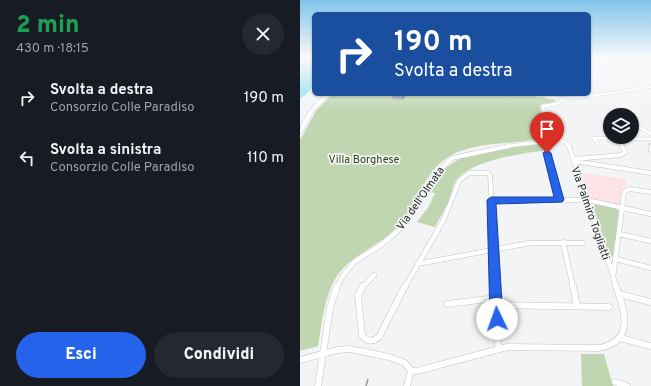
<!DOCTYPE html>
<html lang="it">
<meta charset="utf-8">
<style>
:root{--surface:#171b24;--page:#242831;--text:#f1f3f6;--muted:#9ea1a6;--accent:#2563eb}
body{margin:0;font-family:Overpass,sans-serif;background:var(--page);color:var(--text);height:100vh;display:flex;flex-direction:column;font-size:15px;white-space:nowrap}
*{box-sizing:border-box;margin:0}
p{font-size:13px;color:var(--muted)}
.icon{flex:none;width:22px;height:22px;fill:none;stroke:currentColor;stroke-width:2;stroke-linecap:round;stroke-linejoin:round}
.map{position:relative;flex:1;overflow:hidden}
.drawer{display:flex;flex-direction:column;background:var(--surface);width:300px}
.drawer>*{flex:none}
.hud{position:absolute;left:12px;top:12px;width:279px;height:84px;border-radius:6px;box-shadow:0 1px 3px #0004;background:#1a4fa0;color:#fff;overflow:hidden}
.tools{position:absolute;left:303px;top:108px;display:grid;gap:8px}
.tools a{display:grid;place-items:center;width:36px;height:36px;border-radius:50%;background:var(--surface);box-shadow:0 1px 3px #0004;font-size:20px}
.pin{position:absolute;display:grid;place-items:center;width:34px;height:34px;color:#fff;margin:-41px -17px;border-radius:50% 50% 50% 0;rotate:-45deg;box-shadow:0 0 4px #0007}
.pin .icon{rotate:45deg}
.me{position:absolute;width:44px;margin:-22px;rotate:357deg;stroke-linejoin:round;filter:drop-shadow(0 0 3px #0008)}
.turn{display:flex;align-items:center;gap:14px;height:84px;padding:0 16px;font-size:18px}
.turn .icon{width:52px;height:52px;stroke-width:2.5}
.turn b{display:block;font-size:28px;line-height:34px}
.round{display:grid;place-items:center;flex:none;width:42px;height:42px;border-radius:21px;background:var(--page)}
.summary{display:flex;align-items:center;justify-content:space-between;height:68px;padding:0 16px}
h1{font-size:24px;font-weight:800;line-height:30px;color:#1e9e55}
.action{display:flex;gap:8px;margin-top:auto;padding:8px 16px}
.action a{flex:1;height:46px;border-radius:24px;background:var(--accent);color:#fff;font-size:16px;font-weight:800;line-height:46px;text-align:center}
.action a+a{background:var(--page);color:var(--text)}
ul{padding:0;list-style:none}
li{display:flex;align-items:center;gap:12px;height:60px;padding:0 16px}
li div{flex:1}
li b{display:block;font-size:15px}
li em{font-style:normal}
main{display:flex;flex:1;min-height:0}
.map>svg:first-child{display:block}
</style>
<main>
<section class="drawer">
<div class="summary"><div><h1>2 min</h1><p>430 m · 18:15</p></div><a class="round"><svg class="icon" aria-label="close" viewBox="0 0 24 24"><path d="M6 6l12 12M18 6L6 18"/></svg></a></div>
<ul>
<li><svg class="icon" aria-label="right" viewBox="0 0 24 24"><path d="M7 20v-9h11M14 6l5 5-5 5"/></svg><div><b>Svolta a destra</b><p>Consorzio Colle Paradiso</p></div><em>190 m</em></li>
<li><svg class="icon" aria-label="left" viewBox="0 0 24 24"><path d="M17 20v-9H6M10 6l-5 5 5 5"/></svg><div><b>Svolta a sinistra</b><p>Consorzio Colle Paradiso</p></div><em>110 m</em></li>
</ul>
<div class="action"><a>Esci</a><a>Condividi</a></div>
</section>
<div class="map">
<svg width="351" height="386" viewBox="0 0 351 386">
<rect width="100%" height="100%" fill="#f3f4f6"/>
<path fill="#e3e8f1" d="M 293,58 L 351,58 L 351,70 L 336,69 L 330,64 L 296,62 Z"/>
<path fill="#fde3e7" d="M 282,173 L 325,179 L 327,186 L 323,186 L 320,206 L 294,200 L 289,197 Z"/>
<path fill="#bfd6b1" d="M 32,94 L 234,94 L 236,97 L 254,99 L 255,102 L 242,104 L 240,106 L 245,133 L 243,138 C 214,145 176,141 150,156 C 123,171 117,207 96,228 C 78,247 52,254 37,276 C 24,296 22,323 18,346 L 0,351 L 0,140 L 16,111 Z
M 243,144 L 253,150 C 231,151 166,161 155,182 C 152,187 152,194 149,200 C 146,209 139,218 135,227 L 117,222 L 129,206 L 135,193 L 128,192 C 149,146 200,149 243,144 Z
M 296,204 L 316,209 L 319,211 L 313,257 L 310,256 L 293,206 Z
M 281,354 L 304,354 L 313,386 L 282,386 Z"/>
<path fill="#84ddee" d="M 0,58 L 14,58 C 14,76 18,89 0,98 Z"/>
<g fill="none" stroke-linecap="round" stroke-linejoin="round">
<g stroke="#c2c4c5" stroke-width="3">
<path id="minor-far4" d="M 238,94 L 252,98
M 278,98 L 351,87"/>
</g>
<g stroke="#c2c4c5" stroke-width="3.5">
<path id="minor-far3" d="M 246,97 L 260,98 L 287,97
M 332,123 L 351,134
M 318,138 L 322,147
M 250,139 C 257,140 266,139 269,147
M 298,143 L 293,138 L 351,139
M 201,147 L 249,141 L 243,106 L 257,104 L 265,99"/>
</g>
<g stroke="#c2c4c5" stroke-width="5">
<path id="minor-far2" d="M 269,146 L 290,209
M 247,153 L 259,200
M 274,159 L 321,155 L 325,152 L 322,146
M 274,161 L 351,173
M 191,200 L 287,200 L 328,209
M 114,209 L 134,176 L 152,158 L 209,146
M 148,209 L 159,181 L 169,173 L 188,173 L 190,175 L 192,209
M 322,209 L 324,192 L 329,189 L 351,192"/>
</g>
<g stroke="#c2c4c5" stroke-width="5.5">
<path id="minor-far1" d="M 192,208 L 195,287
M 290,208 L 313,275
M 323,208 L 351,214
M 319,234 L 351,241
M 263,242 L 273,287
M 316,259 L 351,268
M 117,264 L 230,243 L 283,243
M 37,287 L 42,277 L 54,262 L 81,245 L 100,229 L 115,208
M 63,287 L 74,275
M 105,287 L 143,221 L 148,208
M 316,287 L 313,277 L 322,208"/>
</g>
<g stroke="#c2c4c5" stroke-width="7">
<path id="minor" d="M 63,286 L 58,295 L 62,335 C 66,342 73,342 79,337 L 105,286
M 195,286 L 198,349
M 273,286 L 277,306
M 319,294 L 351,302
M 147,304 L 196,298
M 196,305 L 309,307
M 320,338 L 351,346
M 0,360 L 37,350 L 50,349 L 89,357 L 105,363 L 111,371 L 117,371 L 207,347 L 299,348 C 335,341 325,312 316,286
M 315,382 L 327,386
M 18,386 L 30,308 L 37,286
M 107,386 L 111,371"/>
</g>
<g stroke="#c2c4c5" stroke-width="1">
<path id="tertiary" d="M 350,144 L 351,144 L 351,152 L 349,151 Z"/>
</g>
<g stroke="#c2c4c5" stroke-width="1">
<path id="primary" d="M 26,94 L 30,94 L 14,111 L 2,132 L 0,133 C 0,118 15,104 26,94 Z"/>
</g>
<use href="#minor-far4" stroke="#fff" stroke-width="2.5"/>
<use href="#minor-far3" stroke="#fff" stroke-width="3"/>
<use href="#minor-far2" stroke="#fff" stroke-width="4"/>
<use href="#minor-far1" stroke="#fff" stroke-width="4.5"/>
<use href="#minor" stroke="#fff" stroke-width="6"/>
<use href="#tertiary" fill="#fff" fill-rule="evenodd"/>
<use href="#primary" fill="#fff" fill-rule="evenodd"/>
<path stroke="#949596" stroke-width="1.5" stroke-dasharray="8 8" stroke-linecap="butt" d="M 66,386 L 68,379"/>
</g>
<path fill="#a9aaab" d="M 93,94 L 106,94 L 103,100 L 93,99 L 92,96 Z"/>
<path fill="#898b8b" d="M 104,94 L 106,94 L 103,100 L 102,96 Z"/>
<path fill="#c4c6c7" stroke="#898b8b" d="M 93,94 L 104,94 L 102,96 L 92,96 Z"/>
<linearGradient id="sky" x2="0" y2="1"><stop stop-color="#80c4ea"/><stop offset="0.52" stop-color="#fafafb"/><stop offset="1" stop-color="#fafafb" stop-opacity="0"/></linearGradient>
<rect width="351" height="112" fill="url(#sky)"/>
<path fill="#2563eb" stroke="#184099" d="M 247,150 L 251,153 L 264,200 L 262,202 L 196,204 L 203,319 L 201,324 L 197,326 L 192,324 L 190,319 L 187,200 L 191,197 L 254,197 L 243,153 Z"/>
<g text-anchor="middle" stroke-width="3.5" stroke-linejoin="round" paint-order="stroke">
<g font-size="11" fill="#28490c" stroke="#f3f4f6">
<text x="64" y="163">Villa Borghese</text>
</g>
<g font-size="11" fill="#272828" stroke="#f3f4f6">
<text transform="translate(120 198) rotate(-55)" y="4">Via dell'Olmata</text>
<text transform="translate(291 213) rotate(71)" y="4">Via Palmiro Togliatti</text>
</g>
</g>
</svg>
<div class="tools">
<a><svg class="icon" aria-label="layers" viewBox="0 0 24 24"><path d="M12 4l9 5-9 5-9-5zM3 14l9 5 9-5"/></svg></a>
</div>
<div class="pin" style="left:247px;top:153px;background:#d93025"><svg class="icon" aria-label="arrive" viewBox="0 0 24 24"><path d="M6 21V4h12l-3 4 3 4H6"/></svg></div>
<svg class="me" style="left:197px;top:319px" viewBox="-20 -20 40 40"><circle r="19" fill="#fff"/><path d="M0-13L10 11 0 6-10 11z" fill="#2563eb"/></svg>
<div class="hud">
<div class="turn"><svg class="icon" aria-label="right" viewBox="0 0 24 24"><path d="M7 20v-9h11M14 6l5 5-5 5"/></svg><div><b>190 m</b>Svolta a destra</div></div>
</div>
</div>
</main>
